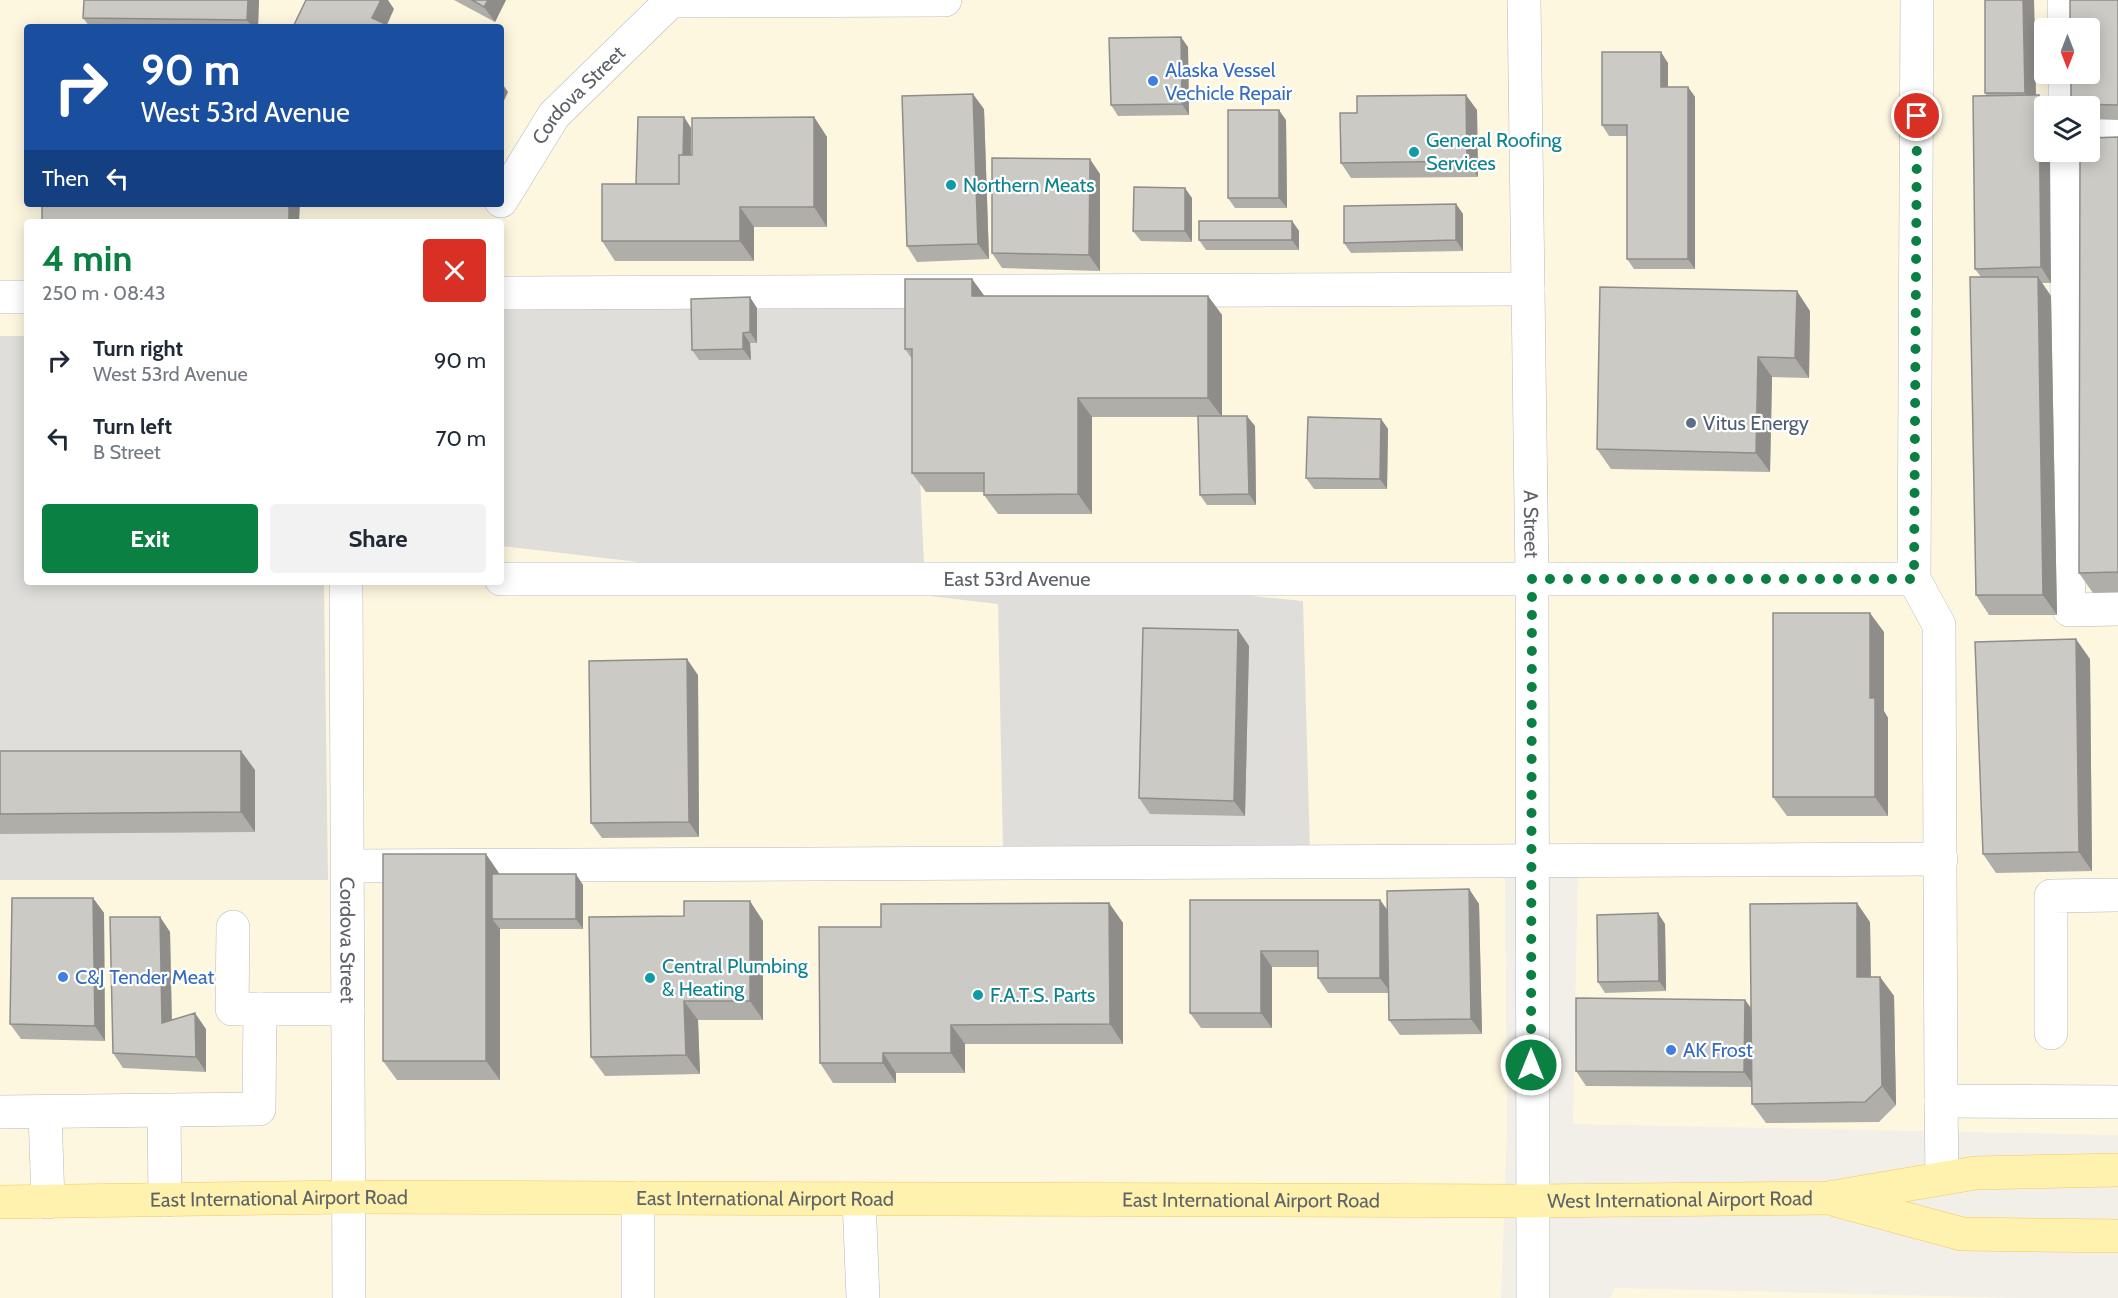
<!DOCTYPE html>
<meta charset="utf-8">
<style>
:root{--surface:#fff;--page:#f2f2f3;--text:#1f2937;--muted:#747a83;--accent:#0b8043}
body{margin:0;font-family:Cabin,sans-serif;background:var(--page);color:var(--text);height:100vh;display:flex;flex-direction:column;font-size:22px;white-space:nowrap}
*{box-sizing:border-box;margin:0}
p{font-size:20px;color:var(--muted)}
.icon{flex:none;width:33px;height:33px;fill:none;stroke:currentColor;stroke-width:2;stroke-linecap:round;stroke-linejoin:round}
.map{position:relative;flex:1;overflow:hidden}
.panel{position:absolute;left:24px;top:219px;width:480px;height:366px;display:flex;flex-direction:column;background:var(--surface);border-radius:6px;box-shadow:0 3px 15px #0003}
.panel>*{flex:none}
.banner{position:absolute;left:24px;top:24px;width:480px;height:183px;border-radius:6px;box-shadow:0 3px 15px #0003;background:#1a4fa0;color:#fff;overflow:hidden}
.needle{width:39px;rotate:180deg}
.tools{position:absolute;left:2034px;top:18px;display:grid;gap:12px}
.tools a{display:grid;place-items:center;width:66px;height:66px;border-radius:6px;background:var(--surface);box-shadow:0 3px 15px #0003;font-size:30px}
.pin{position:absolute;display:grid;place-items:center;width:51px;height:51px;color:#fff;margin:-26px;border:3px solid #fff;border-radius:50%;box-shadow:0 2px 6px #0007}
.me{position:absolute;width:66px;margin:-33px;rotate:0deg;stroke-linejoin:round;filter:drop-shadow(0 0 4px #0008)}
.turn{display:flex;align-items:center;gap:21px;height:126px;padding:0 18px;font-size:27px}
.turn .icon{width:78px;height:78px;stroke-width:2.5}
.turn b{display:block;font-size:42px;line-height:51px}
.then{display:flex;align-items:center;height:57px;padding:0 18px;background:#0003;gap:12px;font-size:22px}
.round{display:grid;place-items:center;flex:none;width:63px;height:63px;border-radius:6px;background:var(--page)}
.headline{display:flex;align-items:center;justify-content:space-between;height:102px;padding:0 18px}
h1{font-size:36px;font-weight:800;line-height:45px;color:var(--accent)}
.cta{display:flex;gap:12px;margin-top:auto;padding:12px 18px}
.cta a{flex:1;height:69px;border-radius:6px;background:var(--accent);color:#fff;font-size:24px;font-weight:800;line-height:69px;text-align:center}
.cta a+a{background:var(--page);color:var(--text)}
ul{padding:0;list-style:none}
li{display:flex;align-items:center;gap:18px;height:78px;padding:0 18px}
li div{flex:1}
li b{display:block;font-size:22px}
li em{font-style:normal}
.map>svg:first-child{display:block}
</style>
<div class="map">
<svg width="2118" height="1298" viewBox="0 0 2118 1298">
<rect width="100%" height="100%" fill="#f1efe8"/>
<path fill="#fef7e0" fill-rule="evenodd" d="M 0,0 L 2118,0 L 2118,1135 L 1573,1124 L 1578,872 L 1505,871 L 1507,1132 L 1501,1298 L 0,1298 ZM 27,27 L 501,27 L 501,204 L 27,204 ZM 2044,28 L 2090,28 L 2090,74 L 2044,74 ZM 2044,106 L 2090,106 L 2090,152 L 2044,152 ZM 27,222 L 501,222 L 501,582 L 27,582 Z
M 1615,1288 L 2018,1298 L 1610,1298 Z"/>
<path fill="#e0deda" d="M 911,285 L 924,564 L 1303,601 L 1310,851 L 1003,849 L 998,604 L 501,546 L 501,309 Z
M 0,336 L 27,336 L 27,582 L 324,582 L 328,880 L 0,880 Z"/>
<g fill="none" stroke-linecap="round" stroke-linejoin="round">
<g stroke="#b5b8bc" stroke-width="34">
<g id="minor">
<path id="s1" d="M 1524,0 L 1532,579 L 1533,1298"/>
<path d="M 1917,0 L 1914,579 L 1939,625 L 1941,1101 L 2118,1102"/>
<path d="M 2064,0 L 2064,28"/>
<path d="M 2065,74 L 2065,106"/>
<path d="M 2090,131 L 2118,131"/>
<path d="M 2066,152 L 2069,610 L 2118,609"/>
<path id="s2" d="M 501,201 L 554,115 L 671,1 L 945,0"/>
<path d="M 501,293 L 1528,289"/>
<path d="M 0,297 L 27,297"/>
<path id="s3" d="M 501,579 L 1914,579"/>
<path id="s4" d="M 346,582 L 349,1298"/>
<path d="M 349,866 L 1941,859"/>
<path d="M 233,927 L 232,1009 L 348,1009"/>
<path d="M 2051,1033 L 2051,896 L 2118,895"/>
<path d="M 1941,1101 L 1942,1178"/>
<path d="M 164,1111 L 165,1200"/>
<path d="M 0,1112 L 259,1109 L 260,1009"/>
<path d="M 45,1112 L 48,1202"/>
<path d="M 859,1199 L 863,1298"/>
<path d="M 638,1298 L 638,1198"/>
</g>
</g>
<g stroke="#f2c960" stroke-width="34">
<g id="major">
<path d="M 1836,1200 L 1962,1234 L 2118,1236"/>
<path id="s5" d="M 0,1202 L 349,1197 L 1531,1201 L 1828,1198 L 1975,1173 L 2118,1170"/>
</g>
</g>
<use href="#minor" stroke="#fff" stroke-width="33"/>
<use href="#major" stroke="#fff2af" stroke-width="33"/>
</g>
<path fill="#afaea9" d="M 259,0 L 258,27 L 90,27 L 83,18 Z
M 454,0 L 506,0 L 495,22 Z
M 1985,0 L 2034,0 L 2036,95 L 2051,283 L 2042,283 L 2051,296 L 2057,615 L 1989,615 L 1976,595 L 1981,277 L 1975,269 L 1987,96 L 1985,93 Z
M 2118,0 L 2118,120 L 2090,119 L 2090,106 L 2073,106 L 2071,104 Z
M 1188,47 L 1189,115 L 1118,116 L 1111,105 Z
M 1668,63 L 1668,87 L 1688,87 L 1695,97 L 1695,269 L 1634,269 L 1627,259 L 1627,136 L 1609,136 L 1602,125 Z
M 984,109 L 989,259 L 917,262 L 907,246 Z
M 1477,110 L 1478,177 L 1351,178 L 1341,163 L 1357,113 Z
M 684,117 L 691,128 L 691,155 L 814,117 L 827,137 L 827,227 L 754,227 L 754,261 L 615,261 L 602,241 L 636,184 Z
M 1286,120 L 1287,208 L 1235,208 L 1228,198 Z
M 2118,137 L 2118,592 L 2093,593 L 2079,573 Z
M 1100,174 L 1100,271 L 1002,268 L 992,253 Z
M 1192,198 L 1192,242 L 1141,241 L 1133,231 Z
M 1456,204 L 1463,214 L 1463,251 L 1351,253 L 1344,243 Z
M 1292,221 L 1299,231 L 1299,250 L 1206,250 L 1199,240 Z
M 972,279 L 984,296 L 1208,296 L 1222,315 L 1222,416 L 1255,426 L 1256,505 L 1207,505 L 1200,495 L 1199,417 L 1092,417 L 1092,514 L 998,514 L 984,495 L 984,492 L 926,492 L 912,473 L 912,359 L 905,349 Z
M 757,308 L 757,343 L 750,343 L 751,360 L 699,360 L 692,350 Z
M 1810,311 L 1809,378 L 1772,377 L 1770,472 L 1611,469 L 1597,449 Z
M 1381,419 L 1388,429 L 1387,489 L 1314,489 L 1306,478 Z
M 1238,630 L 1249,646 L 1245,816 L 1150,814 L 1139,798 Z
M 1884,632 L 1884,711 L 1888,718 L 1888,816 L 1787,816 L 1773,797 Z
M 2090,659 L 2092,871 L 1996,873 L 1983,854 Z
M 698,675 L 699,837 L 602,838 L 591,823 Z
M 0,751 L 255,770 L 255,832 L 0,834 Z
M 499,873 L 499,874 L 583,885 L 583,929 L 500,929 L 500,1080 L 397,1080 L 383,1061 Z
M 1469,889 L 1479,904 L 1482,1034 L 1400,1035 L 1389,1020 L 1389,993 L 1328,993 L 1318,978 L 1318,967 L 1272,967 L 1272,1028 L 1201,1028 L 1190,1013 L 1190,900 L 1380,900 L 1387,910 Z
M 93,898 L 104,913 L 105,1041 L 21,1039 L 10,1024 Z
M 1109,903 L 1123,923 L 1123,1044 L 965,1044 L 965,1073 L 896,1073 L 896,1083 L 833,1083 L 820,1063 L 881,927 Z
M 160,917 L 170,932 L 172,1020 L 206,1029 L 206,1072 L 123,1068 L 113,1053 Z
M 763,921 L 763,1020 L 698,1020 L 700,1074 L 605,1076 L 591,1057 Z
M 1870,922 L 1871,977 L 1880,977 L 1894,996 L 1896,1105 L 1879,1122 L 1766,1123 L 1752,1104 L 1752,1087 L 1586,1086 L 1576,1071 L 1745,1000 L 1751,1008 Z
M 1665,924 L 1666,991 L 1605,993 L 1598,982 Z"/>
<path fill="#8f8d8a" d="M 248,0 L 259,0 L 258,27 L 252,27 L 247,20 Z
M 381,0 L 388,0 L 394,9 L 386,27 L 372,18 Z
M 488,0 L 506,0 L 495,22 L 484,7 Z
M 2023,0 L 2034,0 L 2036,109 L 2025,93 Z
M 1181,37 L 1188,47 L 1189,115 L 1182,104 Z
M 1661,52 L 1668,63 L 1668,97 L 1661,87 Z
M 501,82 L 508,92 L 501,107 Z
M 1688,87 L 1695,97 L 1695,269 L 1688,259 Z
M 973,94 L 984,109 L 989,259 L 978,244 Z
M 1466,95 L 1477,110 L 1478,177 L 1467,161 Z
M 2039,95 L 2047,106 L 2044,106 L 2044,152 L 2050,152 L 2051,283 L 2041,267 Z
M 1279,110 L 1286,120 L 1287,208 L 1279,198 Z
M 684,117 L 691,128 L 690,201 L 683,191 Z
M 814,117 L 827,137 L 827,227 L 814,207 Z
M 1090,159 L 1100,174 L 1100,271 L 1089,255 Z
M 1185,188 L 1192,198 L 1192,242 L 1185,231 Z
M 289,204 L 300,204 L 299,222 L 289,222 Z
M 1456,204 L 1463,214 L 1463,251 L 1456,240 Z
M 740,207 L 754,227 L 754,261 L 740,241 Z
M 1292,221 L 1299,231 L 1299,250 L 1292,240 Z
M 2038,277 L 2051,296 L 2057,615 L 2043,595 Z
M 972,279 L 986,298 L 972,296 Z
M 1797,291 L 1810,311 L 1809,378 L 1795,358 Z
M 1208,296 L 1222,315 L 1222,417 L 1208,398 Z
M 750,297 L 757,308 L 757,343 L 750,332 Z
M 743,333 L 750,343 L 751,360 L 743,349 Z
M 1758,357 L 1772,377 L 1770,472 L 1756,453 Z
M 1078,398 L 1092,417 L 1092,514 L 1078,494 Z
M 1247,416 L 1255,426 L 1256,505 L 1249,494 Z
M 1381,419 L 1388,429 L 1387,489 L 1380,479 Z
M 1870,613 L 1884,632 L 1884,711 L 1888,718 L 1888,816 L 1875,797 L 1870,698 Z
M 1238,630 L 1249,646 L 1245,816 L 1234,801 Z
M 2076,639 L 2090,659 L 2092,871 L 2079,852 Z
M 687,659 L 698,675 L 699,837 L 689,822 Z
M 241,751 L 255,770 L 255,832 L 241,812 Z
M 486,854 L 499,873 L 499,919 L 492,919 L 500,929 L 500,1080 L 486,1061 Z
M 576,874 L 583,885 L 583,929 L 576,919 Z
M 1469,889 L 1479,904 L 1482,1034 L 1471,1019 Z
M 93,898 L 104,913 L 105,1041 L 95,1026 Z
M 1380,900 L 1391,915 L 1391,993 L 1380,978 Z
M 750,901 L 763,921 L 763,1020 L 750,1001 Z
M 1109,903 L 1123,923 L 1123,1044 L 1110,1024 Z
M 1857,903 L 1870,922 L 1871,996 L 1857,977 Z
M 1658,913 L 1665,924 L 1666,991 L 1659,981 Z
M 160,917 L 170,932 L 172,1038 L 162,1023 Z
M 1261,951 L 1272,967 L 1272,1028 L 1261,1013 Z
M 1880,977 L 1894,996 L 1896,1105 L 1882,1086 Z
M 1745,1000 L 1756,1015 L 1755,1087 L 1744,1072 Z
M 684,1001 L 698,1020 L 700,1074 L 686,1055 Z
M 195,1013 L 206,1029 L 206,1072 L 196,1057 Z
M 951,1025 L 965,1044 L 965,1073 L 951,1053 Z
M 883,1053 L 896,1073 L 896,1083 L 883,1063 Z"/>
<path fill="#cccac5" stroke="#8f8d8a" stroke-width="1.5" d="M 84,0 L 248,0 L 247,20 L 83,18 Z
M 306,0 L 381,0 L 372,18 L 392,27 L 293,27 Z
M 472,0 L 488,0 L 484,7 Z
M 1985,0 L 2023,0 L 2025,93 L 1985,93 Z
M 2070,0 L 2118,0 L 2118,105 L 2071,104 L 2071,74 L 2090,74 L 2090,28 L 2070,28 Z
M 1181,37 L 1182,104 L 1111,105 L 1109,38 Z
M 1602,52 L 1661,52 L 1661,87 L 1688,87 L 1688,259 L 1627,259 L 1627,125 L 1602,125 Z
M 973,94 L 978,244 L 907,246 L 902,96 Z
M 1466,95 L 1467,161 L 1341,163 L 1340,113 L 1357,113 L 1357,96 Z
M 2039,95 L 2041,267 L 1975,269 L 1973,96 Z
M 1228,110 L 1279,110 L 1279,198 L 1228,198 Z
M 638,117 L 684,117 L 683,155 L 679,155 L 679,184 L 636,184 Z
M 814,117 L 814,207 L 740,207 L 740,241 L 602,241 L 602,184 L 679,184 L 679,155 L 692,155 L 692,118 Z
M 2118,137 L 2118,572 L 2079,573 L 2080,152 L 2090,152 L 2090,138 Z
M 992,158 L 1090,159 L 1089,255 L 992,253 Z
M 1134,187 L 1185,188 L 1185,231 L 1133,231 Z
M 42,204 L 289,204 L 289,222 L 42,222 Z
M 1456,204 L 1456,240 L 1344,243 L 1344,206 Z
M 1199,221 L 1292,221 L 1292,240 L 1199,240 Z
M 1970,277 L 2038,277 L 2043,595 L 1976,595 Z
M 905,279 L 972,279 L 972,296 L 1208,296 L 1208,398 L 1078,398 L 1078,494 L 984,495 L 984,473 L 912,473 L 912,349 L 905,349 Z
M 1600,287 L 1797,291 L 1795,358 L 1758,357 L 1756,453 L 1597,449 Z
M 750,297 L 750,332 L 743,333 L 743,349 L 692,350 L 691,299 Z
M 1198,416 L 1247,416 L 1249,494 L 1200,495 Z
M 1308,417 L 1381,419 L 1380,479 L 1306,478 Z
M 1773,613 L 1870,613 L 1870,698 L 1875,698 L 1875,797 L 1773,797 Z
M 1143,628 L 1238,630 L 1234,801 L 1139,798 Z
M 2076,639 L 2079,852 L 1983,854 L 1975,642 Z
M 687,659 L 689,822 L 591,823 L 589,661 Z
M 0,751 L 241,751 L 241,812 L 0,814 Z
M 383,854 L 486,854 L 486,1061 L 383,1061 Z
M 492,874 L 576,874 L 576,919 L 492,919 Z
M 1469,889 L 1471,1019 L 1389,1020 L 1387,891 Z
M 12,898 L 93,898 L 95,1026 L 10,1024 Z
M 1190,900 L 1380,900 L 1380,978 L 1318,978 L 1318,951 L 1261,951 L 1261,1013 L 1190,1013 Z
M 684,901 L 750,901 L 750,1001 L 684,1001 L 686,1055 L 591,1057 L 589,917 L 684,916 Z
M 1109,903 L 1110,1024 L 951,1025 L 951,1053 L 883,1053 L 883,1063 L 820,1063 L 819,927 L 881,927 L 881,904 Z
M 1857,903 L 1857,977 L 1880,977 L 1882,1086 L 1865,1102 L 1752,1104 L 1750,904 Z
M 1658,913 L 1659,981 L 1598,982 L 1597,915 Z
M 110,917 L 160,917 L 162,1023 L 195,1013 L 196,1057 L 113,1053 Z
M 1576,998 L 1745,1000 L 1744,1072 L 1576,1071 Z"/>
<g fill="none" stroke-linecap="round" stroke-linejoin="round">
<path stroke="#0b8043" stroke-width="10" stroke-dasharray="0 18" d="M 1531,1065 L 1532,579 L 1914,579 L 1917,116"/>
</g>
<g fill="#3f7fe0" stroke="#fff" stroke-width="2">
<circle cx="1153" cy="81" r="6"/>
<circle cx="63" cy="977" r="6"/>
<circle cx="1671" cy="1050" r="6"/>
</g>
<g fill="#0f9aa8" stroke="#fff" stroke-width="2">
<circle cx="1414" cy="152" r="6"/>
<circle cx="951" cy="185" r="6"/>
<circle cx="650" cy="978" r="6"/>
<circle cx="978" cy="995" r="6"/>
</g>
<circle fill="#5c6f8a" stroke="#fff" stroke-width="2" cx="1691" cy="423" r="6"/>
<g text-anchor="middle" stroke-width="4.5" stroke-linejoin="round" paint-order="stroke">
<g font-size="20" fill="#366cbe" stroke="#fff" text-anchor="start">
<text x="1165" y="77">Alaska Vessel<tspan x="1165" dy="23">Vechicle Repair</tspan></text>
<text x="75" y="984">C&amp;J Tender Meat</text>
<text x="1683" y="1057">AK Frost</text>
</g>
<g font-size="20" fill="#5f6368" stroke="#fff">
<text dy="7" stroke="none"><textPath href="#s2" startOffset="132">Cordova Street</textPath></text>
<text dy="7" stroke="none"><textPath href="#s1" startOffset="524">A Street</textPath></text>
<text dy="7" stroke="none"><textPath href="#s3" startOffset="516">East 53rd Avenue</textPath></text>
<text dy="7" stroke="none"><textPath href="#s4" startOffset="358">Cordova Street</textPath></text>
<text dy="7" stroke="none"><textPath href="#s5" startOffset="279">East International Airport Road</textPath></text>
<text dy="7" stroke="none"><textPath href="#s5" startOffset="765">East International Airport Road</textPath></text>
<text dy="7" stroke="none"><textPath href="#s5" startOffset="1680">West International Airport Road</textPath></text>
<text dy="7" stroke="none"><textPath href="#s5" startOffset="1251">East International Airport Road</textPath></text>
</g>
<g font-size="20" fill="#0d838f" stroke="#fff" text-anchor="start">
<text x="1426" y="147">General Roofing<tspan x="1426" dy="23">Services</tspan></text>
<text x="963" y="192">Northern Meats</text>
<text x="662" y="973">Central Plumbing<tspan x="662" dy="23">&amp; Heating</tspan></text>
<text x="990" y="1002">F.A.T.S. Parts</text>
</g>
<g font-size="20" fill="#4e5e75" stroke="#fff" text-anchor="start">
<text x="1703" y="430">Vitus Energy</text>
</g>
</g>
</svg>
<div class="tools">
<a><svg class="needle" viewBox="-14 -14 28 28"><path d="M0-13l5 13h-10z" fill="#e53935"/><path d="M0 13l5-13h-10z" fill="#747a83"/></svg></a>
<a><svg class="icon" aria-label="layers" viewBox="0 0 24 24"><path d="M12 4l9 5-9 5-9-5zM3 14l9 5 9-5"/></svg></a>
</div>
<div class="pin" style="left:1917px;top:116px;background:#d93025"><svg class="icon" aria-label="arrive" viewBox="0 0 24 24"><path d="M6 21V4h12l-3 4 3 4H6"/></svg></div>
<svg class="me" style="left:1531px;top:1065px" viewBox="-20 -20 40 40"><circle r="17" fill="#0b8043" stroke="#fff" stroke-width="3"/><path d="M0-11L8 9 0 5-8 9z" fill="#fff"/></svg>
<div class="banner">
<div class="turn"><svg class="icon" aria-label="right" viewBox="0 0 24 24"><path d="M7 20v-9h11M14 6l5 5-5 5"/></svg><div><b>90 m</b>West 53rd Avenue</div></div>
<div class="then">Then<svg class="icon" aria-label="left" viewBox="0 0 24 24"><path d="M17 20v-9H6M10 6l-5 5 5 5"/></svg></div>
</div>
<section class="panel">
<div class="headline"><div><h1>4 min</h1><p>250 m · 08:43</p></div><a class="round" style="background:#d93025;color:#fff"><svg class="icon" aria-label="close" viewBox="0 0 24 24"><path d="M6 6l12 12M18 6L6 18"/></svg></a></div>
<ul>
<li><svg class="icon" aria-label="right" viewBox="0 0 24 24"><path d="M7 20v-9h11M14 6l5 5-5 5"/></svg><div><b>Turn right</b><p>West 53rd Avenue</p></div><em>90 m</em></li>
<li><svg class="icon" aria-label="left" viewBox="0 0 24 24"><path d="M17 20v-9H6M10 6l-5 5 5 5"/></svg><div><b>Turn left</b><p>B Street</p></div><em>70 m</em></li>
</ul>
<div class="cta"><a>Exit</a><a>Share</a></div>
</section>
</div>
